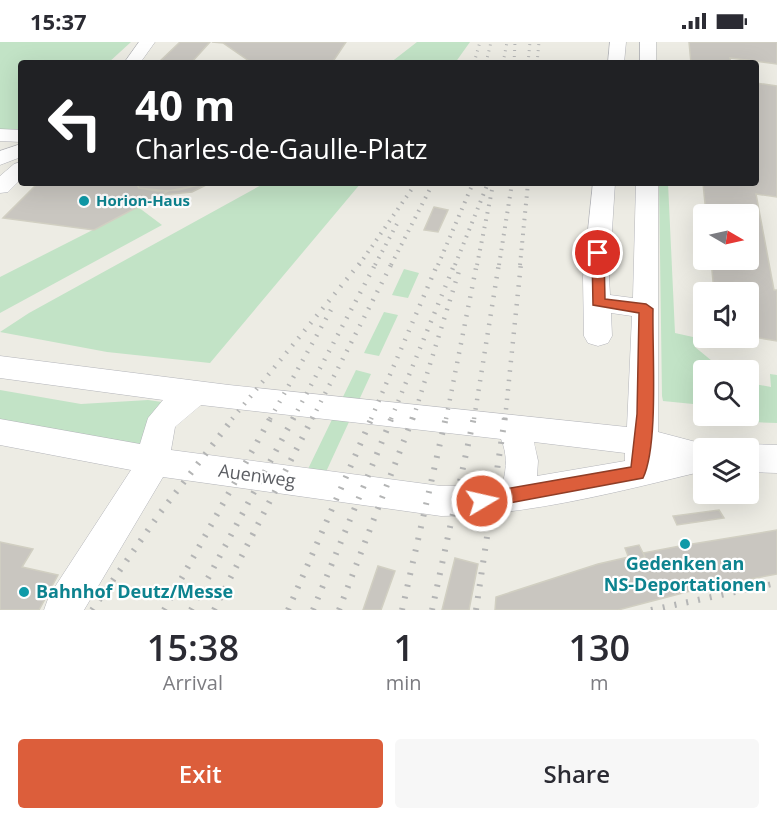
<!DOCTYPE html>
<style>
:root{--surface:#fff;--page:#f7f7f7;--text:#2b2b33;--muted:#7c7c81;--accent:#dc5e3b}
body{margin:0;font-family:"Open Sans",sans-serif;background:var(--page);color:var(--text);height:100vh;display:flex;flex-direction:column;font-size:22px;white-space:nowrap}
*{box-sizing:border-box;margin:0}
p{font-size:20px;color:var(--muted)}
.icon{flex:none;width:33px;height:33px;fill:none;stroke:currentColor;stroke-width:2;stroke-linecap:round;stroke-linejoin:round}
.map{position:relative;height:568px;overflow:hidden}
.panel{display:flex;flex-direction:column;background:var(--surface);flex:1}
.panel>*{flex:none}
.banner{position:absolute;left:18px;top:18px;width:741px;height:126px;border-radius:6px;box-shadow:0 6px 24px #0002;background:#202124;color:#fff;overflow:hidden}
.needle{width:39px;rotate:99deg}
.fabs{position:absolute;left:693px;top:162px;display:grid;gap:12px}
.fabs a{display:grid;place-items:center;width:66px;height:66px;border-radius:6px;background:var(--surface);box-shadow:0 6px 24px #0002;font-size:30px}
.pin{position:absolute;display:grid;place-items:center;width:51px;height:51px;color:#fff;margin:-26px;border:3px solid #fff;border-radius:50%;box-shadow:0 2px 6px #0007}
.me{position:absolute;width:66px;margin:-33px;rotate:81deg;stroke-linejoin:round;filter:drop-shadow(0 0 4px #0008)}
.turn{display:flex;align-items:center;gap:21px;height:126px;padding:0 18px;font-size:27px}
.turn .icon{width:78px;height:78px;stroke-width:2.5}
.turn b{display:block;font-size:42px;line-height:51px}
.eta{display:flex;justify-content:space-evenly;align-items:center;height:102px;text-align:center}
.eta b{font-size:36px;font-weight:600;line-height:42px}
.button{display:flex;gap:12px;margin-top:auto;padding:12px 18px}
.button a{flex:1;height:69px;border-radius:6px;background:var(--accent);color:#fff;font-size:24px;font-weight:600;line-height:69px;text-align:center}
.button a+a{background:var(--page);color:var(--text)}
.status{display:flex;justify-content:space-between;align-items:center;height:42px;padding:0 30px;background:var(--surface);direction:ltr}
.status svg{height:16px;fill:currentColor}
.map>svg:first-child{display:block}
</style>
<div class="status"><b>15:37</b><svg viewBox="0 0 49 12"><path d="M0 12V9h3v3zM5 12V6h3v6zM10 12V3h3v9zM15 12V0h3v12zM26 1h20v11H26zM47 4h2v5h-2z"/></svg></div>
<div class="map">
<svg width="777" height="568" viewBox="0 0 777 568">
<rect width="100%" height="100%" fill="#edece4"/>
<path fill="#c2e3c6" d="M 0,0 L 131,0 L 108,21 L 21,21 L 21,87 L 13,91 L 0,89 Z
M 417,0 L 470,0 L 455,21 L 390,21 Z
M 265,141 L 361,141 L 210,321 L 107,310 L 0,290 L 29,271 Z
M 659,141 L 668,141 L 675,291 L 693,295 L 695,305 L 712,319 L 724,323 L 725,328 L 704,328 L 703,363 L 663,359 L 662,354 Z
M 138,165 L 162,183 L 0,271 L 0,235 Z
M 404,227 L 419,231 L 408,256 L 392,253 Z
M 384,270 L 398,273 L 379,314 L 364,311 Z
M 356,328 L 371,332 L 325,432 L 308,427 Z
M 770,332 L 777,333 L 777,381 L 752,380 L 739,374 L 748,374 L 749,341 L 771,345 Z
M 0,348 L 81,362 L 148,358 L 169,361 L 145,404 L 0,378 Z"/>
<path fill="#c9c6c0" stroke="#d1cfc2" stroke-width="1.5" d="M 180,0 L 210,0 L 191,21 L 158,21 Z
M 212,0 L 346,0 L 332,21 L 252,21 L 223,1 Z
M 689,0 L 777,0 L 777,22 L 730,16 L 731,21 L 691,21 Z
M 756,41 L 777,44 L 777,155 L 756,152 L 774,248 L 777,248 L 777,299 L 748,294 L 748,250 L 714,250 L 711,218 L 748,218 L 748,172 L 706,172 L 703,141 L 756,141 Z
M 38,141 L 136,141 L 139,146 L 168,149 L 94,188 L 3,176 Z
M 136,141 L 205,141 L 179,148 L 158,149 L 139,146 Z
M 210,141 L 192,150 L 161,153 L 168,149 Z
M 434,165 L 448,168 L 438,190 L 424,188 Z
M 719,468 L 724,476 L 677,483 L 673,474 Z
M 777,488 L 777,532 L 698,547 L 618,568 L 495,568 L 496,555 L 598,522 L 629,515 L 630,519 L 645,515 L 643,511 L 680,504 Z
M 0,500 L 33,507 L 22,525 L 58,533 L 39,568 L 0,568 Z
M 639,503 L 645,515 L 630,519 L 625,506 Z
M 455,516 L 478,522 L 469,568 L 442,568 Z
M 378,524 L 395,529 L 381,568 L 363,568 Z"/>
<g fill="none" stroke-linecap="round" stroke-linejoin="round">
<g stroke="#b4b5ba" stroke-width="1">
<path id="minor" d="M 139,0 L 155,0 L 140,21 L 124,21 Z
M 610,0 L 626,0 L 624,21 L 608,21 Z
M 640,0 L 656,0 L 656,21 L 640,21 Z
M 0,87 L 21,88 L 21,100 L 0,99 Z
M 21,102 L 21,115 L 0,123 L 0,109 Z
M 21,120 L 21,137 L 8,150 L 0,151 L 0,134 L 14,122 Z
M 593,141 L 615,141 L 609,235 L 610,253 L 633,256 L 636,141 L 658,141 L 658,390 L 715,405 L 704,406 L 704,429 C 621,449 526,474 441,474 L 163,435 L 84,568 L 44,568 L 49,554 L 131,428 L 0,403 L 0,377 L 140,402 L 148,376 L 163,358 L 0,336 L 0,314 L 229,343 L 627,385 L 632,274 L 611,271 L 612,294 L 608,301 L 598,304 L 588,301 L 584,294 L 583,235 ZM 201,363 L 501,397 C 507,411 507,425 503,440 L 482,444 L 441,444 L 171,408 L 175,385 ZM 534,400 L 625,411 L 625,419 L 537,434 L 538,419 Z
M 748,402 L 777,403 L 777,431 L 748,430 L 748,406 L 736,406 Z"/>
</g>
<use href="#minor" fill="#fff" fill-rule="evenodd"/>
<path stroke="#b4b5b5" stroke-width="3" stroke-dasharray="1 5" stroke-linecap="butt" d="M 474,21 L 480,0
M 486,21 L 491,0
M 503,21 L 507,0
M 514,21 L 515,0
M 528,21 L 530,0
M 537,21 L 539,0"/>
<path stroke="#b4b5b5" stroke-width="4" stroke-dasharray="1.5 6" stroke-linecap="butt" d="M 359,223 L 416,141
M 375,223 L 399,178
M 391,223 L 433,141
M 438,223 L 473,141
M 455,223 L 488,141
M 477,223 L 493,143
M 499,223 L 512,141
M 520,223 L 528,141"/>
<path stroke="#b4b5b5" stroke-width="4.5" stroke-dasharray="1.5 8" stroke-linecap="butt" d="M 232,377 L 360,221
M 270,377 L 332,266
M 293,377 L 376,221
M 312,377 L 392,221
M 371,377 L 438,221
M 391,377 L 455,221
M 413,377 L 459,229
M 446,377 L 477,221
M 474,377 L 499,221
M 505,377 L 521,221"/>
<path stroke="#b4b5b5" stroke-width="6" stroke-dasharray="2 10" stroke-linecap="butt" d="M 92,568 L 160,471 L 234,375
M 164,568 L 271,375
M 191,568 L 294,375
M 214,568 L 313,375
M 288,568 L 372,375
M 313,568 L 392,375
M 339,568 L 413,375
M 402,568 L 446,375
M 432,568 L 474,375
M 476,568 L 505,375
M 651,568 L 777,541"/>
</g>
<path fill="#dc5e3b" stroke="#8f3d26" stroke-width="1.5" d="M 598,207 L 604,211 L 605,257 L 646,262 L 653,267 C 652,307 659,403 643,436 L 482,466 L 476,464 L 473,459 L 476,453 L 482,451 L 631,425 L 637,372 L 639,271 L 593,263 L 592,211 Z"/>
<g fill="#0f9aa8" stroke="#fff" stroke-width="2">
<circle cx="84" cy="159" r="6"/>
<circle cx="685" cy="502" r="6"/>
<circle cx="24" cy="550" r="6"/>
</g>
<g text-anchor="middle" stroke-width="4.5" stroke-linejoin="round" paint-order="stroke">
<g font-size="15" font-weight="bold" fill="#0d838f" stroke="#fff" text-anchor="start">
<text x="96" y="164">Horion-Haus</text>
</g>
<g font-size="18" fill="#5c5e63" stroke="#fff">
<text transform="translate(257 434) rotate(8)" y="6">Auenweg</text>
</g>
<g font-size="18" font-weight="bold" fill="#0d838f" stroke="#fff">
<text x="685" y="528">Gedenken an<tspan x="685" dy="21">NS-Deportationen</tspan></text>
<text x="36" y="556" text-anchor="start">Bahnhof Deutz/Messe</text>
</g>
</g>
</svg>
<div class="fabs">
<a><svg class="needle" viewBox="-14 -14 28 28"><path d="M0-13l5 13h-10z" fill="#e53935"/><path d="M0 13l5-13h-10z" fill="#7c7c81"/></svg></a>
<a><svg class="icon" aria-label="sound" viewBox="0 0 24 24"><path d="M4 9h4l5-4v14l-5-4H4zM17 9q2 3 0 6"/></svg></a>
<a><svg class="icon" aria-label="search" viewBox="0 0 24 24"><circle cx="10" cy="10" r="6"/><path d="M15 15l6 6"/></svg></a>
<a><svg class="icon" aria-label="layers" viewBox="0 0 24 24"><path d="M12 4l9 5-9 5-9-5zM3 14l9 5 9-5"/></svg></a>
</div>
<div class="pin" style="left:598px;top:211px;background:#d93025"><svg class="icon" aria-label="arrive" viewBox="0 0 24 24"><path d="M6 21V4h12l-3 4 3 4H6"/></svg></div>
<svg class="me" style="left:482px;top:459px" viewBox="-20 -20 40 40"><circle r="17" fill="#dc5e3b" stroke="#fff" stroke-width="3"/><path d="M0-11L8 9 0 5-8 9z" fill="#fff"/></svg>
<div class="banner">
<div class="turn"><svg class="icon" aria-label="left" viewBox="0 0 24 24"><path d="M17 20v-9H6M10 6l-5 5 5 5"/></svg><div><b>40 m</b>Charles-de-Gaulle-Platz</div></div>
</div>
</div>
<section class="panel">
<div class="eta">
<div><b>15:38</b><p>Arrival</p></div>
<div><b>1</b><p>min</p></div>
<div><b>130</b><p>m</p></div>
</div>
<div class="button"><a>Exit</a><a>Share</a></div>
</section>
